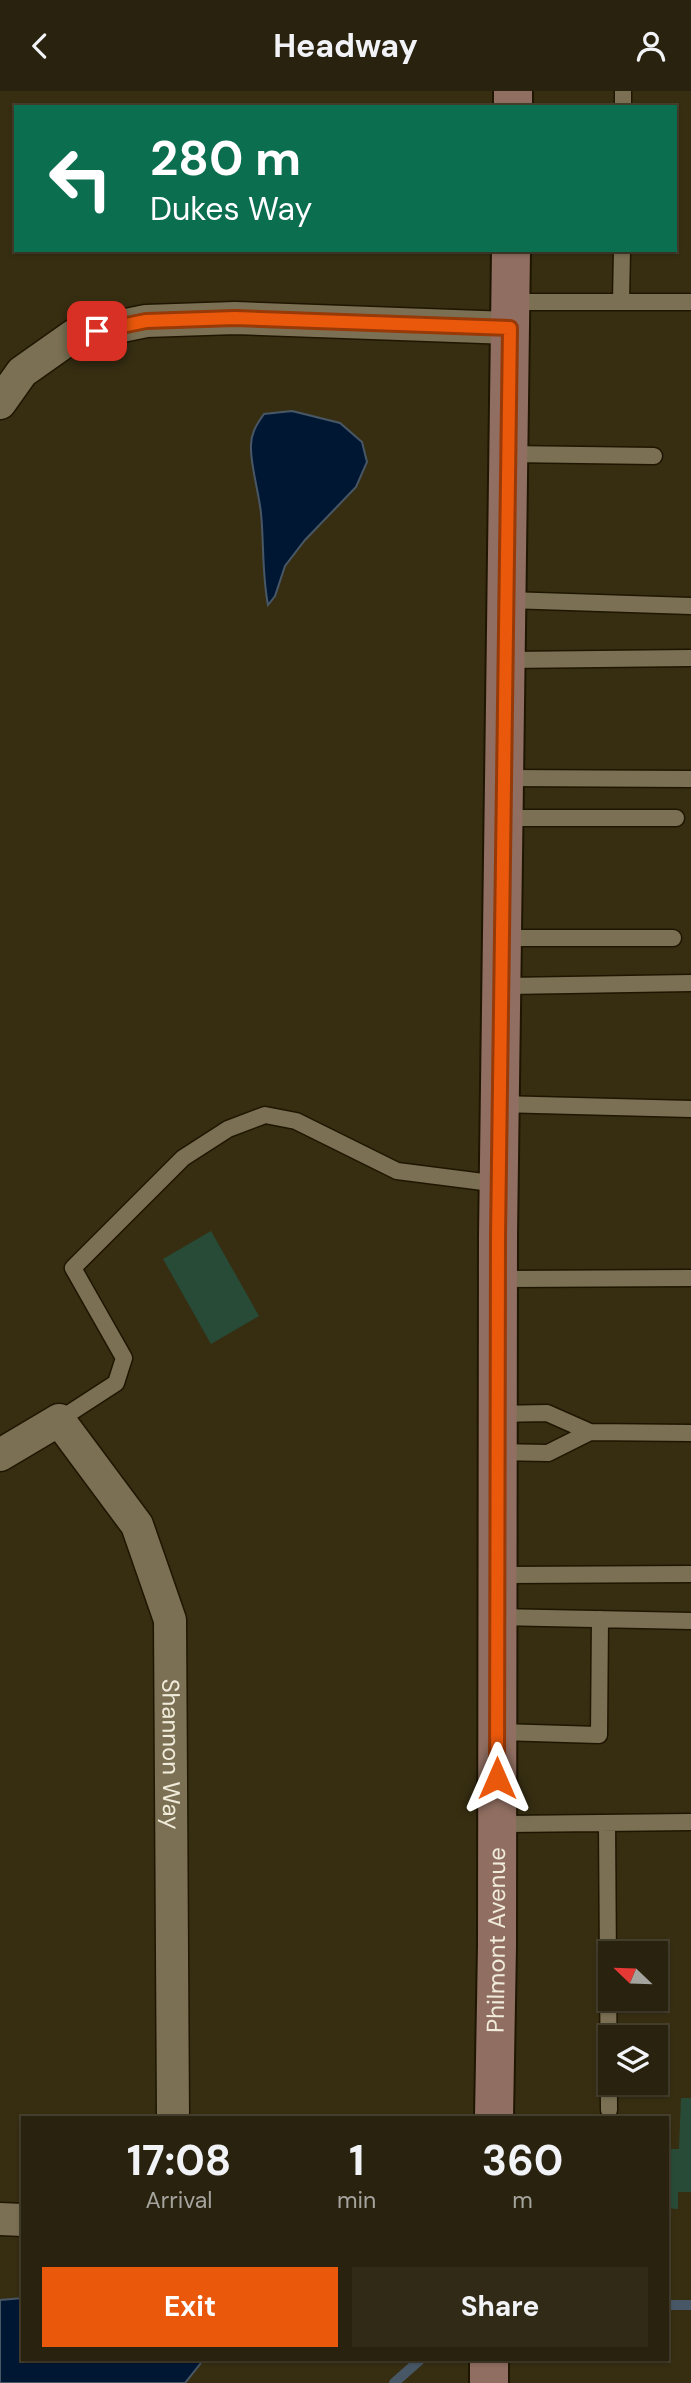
<!DOCTYPE html>
<style>
:root{--surface:#29220e;--page:#312a17;--text:#f1f3f6;--muted:#a5a49e;--line:#453f2e;--accent:#ea580c}
body{margin:0;font-family:"DM Sans",sans-serif;background:var(--page);color:var(--text);height:100vh;display:flex;flex-direction:column;font-size:26px;white-space:nowrap}
*{box-sizing:border-box;margin:0}
p{font-size:23px;color:var(--muted)}
.icon{flex:none;width:38px;height:38px;fill:none;stroke:currentColor;stroke-width:2;stroke-linecap:round;stroke-linejoin:round}
.map{position:relative;flex:1;overflow:hidden}
.drawer{position:absolute;left:21px;top:2025px;width:648px;height:245px;display:flex;flex-direction:column;background:var(--surface);border-radius:0px;box-shadow:0 2px 5px #0004,0 0 0 2px var(--line)}
.drawer>*{flex:none}
.hud{position:absolute;left:14px;top:14px;width:663px;height:147px;border-radius:0px;box-shadow:0 2px 5px #0004,0 0 0 2px var(--line);background:#0b6e4f;color:#fff;overflow:hidden}
.needle{width:46px;rotate:293deg}
.buttons{position:absolute;left:598px;top:1850px;display:grid;gap:14px}
.buttons a{display:grid;place-items:center;width:70px;height:70px;border-radius:0px;background:var(--surface);box-shadow:0 2px 5px #0004,0 0 0 2px var(--line);font-size:35px}
.pin{position:absolute;display:grid;place-items:center;width:60px;height:60px;color:#fff;margin:-30px;border-radius:14px;box-shadow:0 4px 10px #0006}
.me{position:absolute;width:77px;margin:-38px;rotate:0deg;stroke-linejoin:round;filter:drop-shadow(0 0 5px #0008)}
.turn{display:flex;align-items:center;gap:24px;height:147px;padding:0 21px;font-size:32px}
.turn .icon{width:91px;height:91px;stroke-width:2.5}
.turn b{display:block;font-size:49px;line-height:60px}
.eta{display:flex;justify-content:space-evenly;align-items:center;height:119px;text-align:center}
.eta b{font-size:42px;font-weight:700;line-height:49px}
.button{display:flex;gap:14px;margin-top:auto;padding:14px 21px}
.button a{flex:1;height:80px;border-radius:0px;background:var(--accent);color:#fff;font-size:28px;font-weight:700;line-height:80px;text-align:center}
.button a+a{background:var(--page);color:var(--text)}
header{display:flex;justify-content:space-between;align-items:center;height:91px;padding:0 21px;background:var(--surface);font-size:32px;font-weight:700}
.map>svg:first-child{display:block}
</style>
<header><svg class="icon" aria-label="back" viewBox="0 0 24 24"><path d="M15 5l-7 7 7 7"/></svg>Headway<svg class="icon" aria-label="person" viewBox="0 0 24 24"><circle cx="12" cy="8" r="4"/><path d="M4 21q1-7 8-7t8 7"/></svg></header>
<div class="map">
<svg width="691" height="2292" viewBox="0 0 691 2292">
<rect width="100%" height="100%" fill="#372e12"/>
<path fill="#284b38" d="M 211,1140 L 259,1225 L 211,1253 L 163,1168 Z
M 681,2007 L 691,2007 L 691,2101 L 678,2101 L 678,2118 L 667,2117 L 667,2070 L 669,2068 L 669,2058 L 679,2058 Z"/>
<path fill="#001734" stroke="#485766" stroke-width="2" d="M 292,320 L 340,332 L 362,351 L 367,371 L 356,396 L 305,449 L 285,475 L 275,505 L 268,514 C 262,483 264,453 261,422 C 259,403 251,375 251,358 C 250,344 256,334 264,323 Z
M 23,2207 L 23,2268 L 204,2268 L 185,2292 L 0,2292 L 0,2209 Z"/>
<g fill="none" stroke-linecap="round" stroke-linejoin="round">
<path stroke="#485766" stroke-width="10" d="M 667,2214 L 691,2214
M 394,2292 L 421,2268"/>
<g stroke="#1e1600" stroke-width="19">
<path id="lane" d="M 623,16 L 623,0
M 511,211 L 621,211 L 622,159
M 621,211 L 691,211
M 509,363 L 654,365
M 507,509 L 691,515
M 507,569 L 691,567
M 505,687 L 691,688
M 505,727 L 676,727
M 503,847 L 673,847
M 502,895 L 691,892
M 500,1013 L 691,1018
M 498,1188 L 691,1187
M 498,1323 L 547,1322 L 590,1341 L 691,1342
M 59,1329 L 116,1292 L 124,1267 L 73,1177 L 183,1067 L 228,1038 L 265,1024 L 296,1030 L 397,1080 L 499,1093
M 498,1361 L 548,1362 L 590,1341
M 498,1484 L 691,1483
M 497,1526 L 691,1530
M 498,1641 L 599,1644 L 600,1528
M 607,1732 L 609,2019
M 497,1733 L 691,1731"/>
</g>
<g stroke="#1e1600" stroke-width="35">
<g id="street">
<path d="M 0,312 L 22,281 L 73,245 L 146,230 L 235,227 L 510,237"/>
<path id="s1" d="M 0,1364 L 59,1329 L 137,1434 L 170,1529 L 173,2026"/>
<path d="M 0,2128 L 23,2129"/>
</g>
</g>
<g stroke="#1e1600" stroke-width="42">
<g id="secondary">
<path d="M 513,16 L 513,0"/>
<path id="s2" d="M 494,2026 L 497,1855 L 498,1146 L 511,159"/>
<path d="M 489,2292 L 489,2268"/>
</g>
</g>
<use href="#lane" stroke="#7b7053" stroke-width="16"/>
<use href="#street" stroke="#7b7053" stroke-width="32"/>
<use href="#secondary" stroke="#906e61" stroke-width="38"/>
</g>
<g fill="none" stroke-linecap="round" stroke-linejoin="round">
<g stroke="#983908" stroke-width="18">
<path id="route" d="M 97,240 L 146,230 L 235,227 L 510,237 L 498,1146 L 497,1687"/>
</g>
<use href="#route" stroke="#ea580c" stroke-width="12"/>
</g>
<g text-anchor="middle" stroke-width="7" stroke-linejoin="round" paint-order="stroke">
<g font-size="24" fill="#f0ebda" stroke="#1b160b">
<text dy="8" stroke="none"><textPath href="#s1" startOffset="434">Shannon Way</textPath></text>
<text dy="8" stroke="none"><textPath href="#s2" startOffset="177">Philmont Avenue</textPath></text>
</g>
</g>
</svg>
<div class="buttons">
<a><svg class="needle" viewBox="-14 -14 28 28"><path d="M0-13l5 13h-10z" fill="#e53935"/><path d="M0 13l5-13h-10z" fill="#a5a49e"/></svg></a>
<a><svg class="icon" aria-label="layers" viewBox="0 0 24 24"><path d="M12 4l9 5-9 5-9-5zM3 14l9 5 9-5"/></svg></a>
</div>
<div class="pin" style="left:97px;top:240px;background:#d93025"><svg class="icon" aria-label="arrive" viewBox="0 0 24 24"><path d="M6 21V4h12l-3 4 3 4H6"/></svg></div>
<svg class="me" style="left:497px;top:1687px" viewBox="-20 -20 40 40"><path d="M0-17L14 15 0 8-14 15z" fill="#ea580c" stroke="#fff" stroke-width="4"/></svg>
<div class="hud">
<div class="turn"><svg class="icon" aria-label="left" viewBox="0 0 24 24"><path d="M17 20v-9H6M10 6l-5 5 5 5"/></svg><div><b>280 m</b>Dukes Way</div></div>
</div>
<section class="drawer">
<div class="eta">
<div><b>17:08</b><p>Arrival</p></div>
<div><b>1</b><p>min</p></div>
<div><b>360</b><p>m</p></div>
</div>
<div class="button"><a>Exit</a><a>Share</a></div>
</section>
</div>
